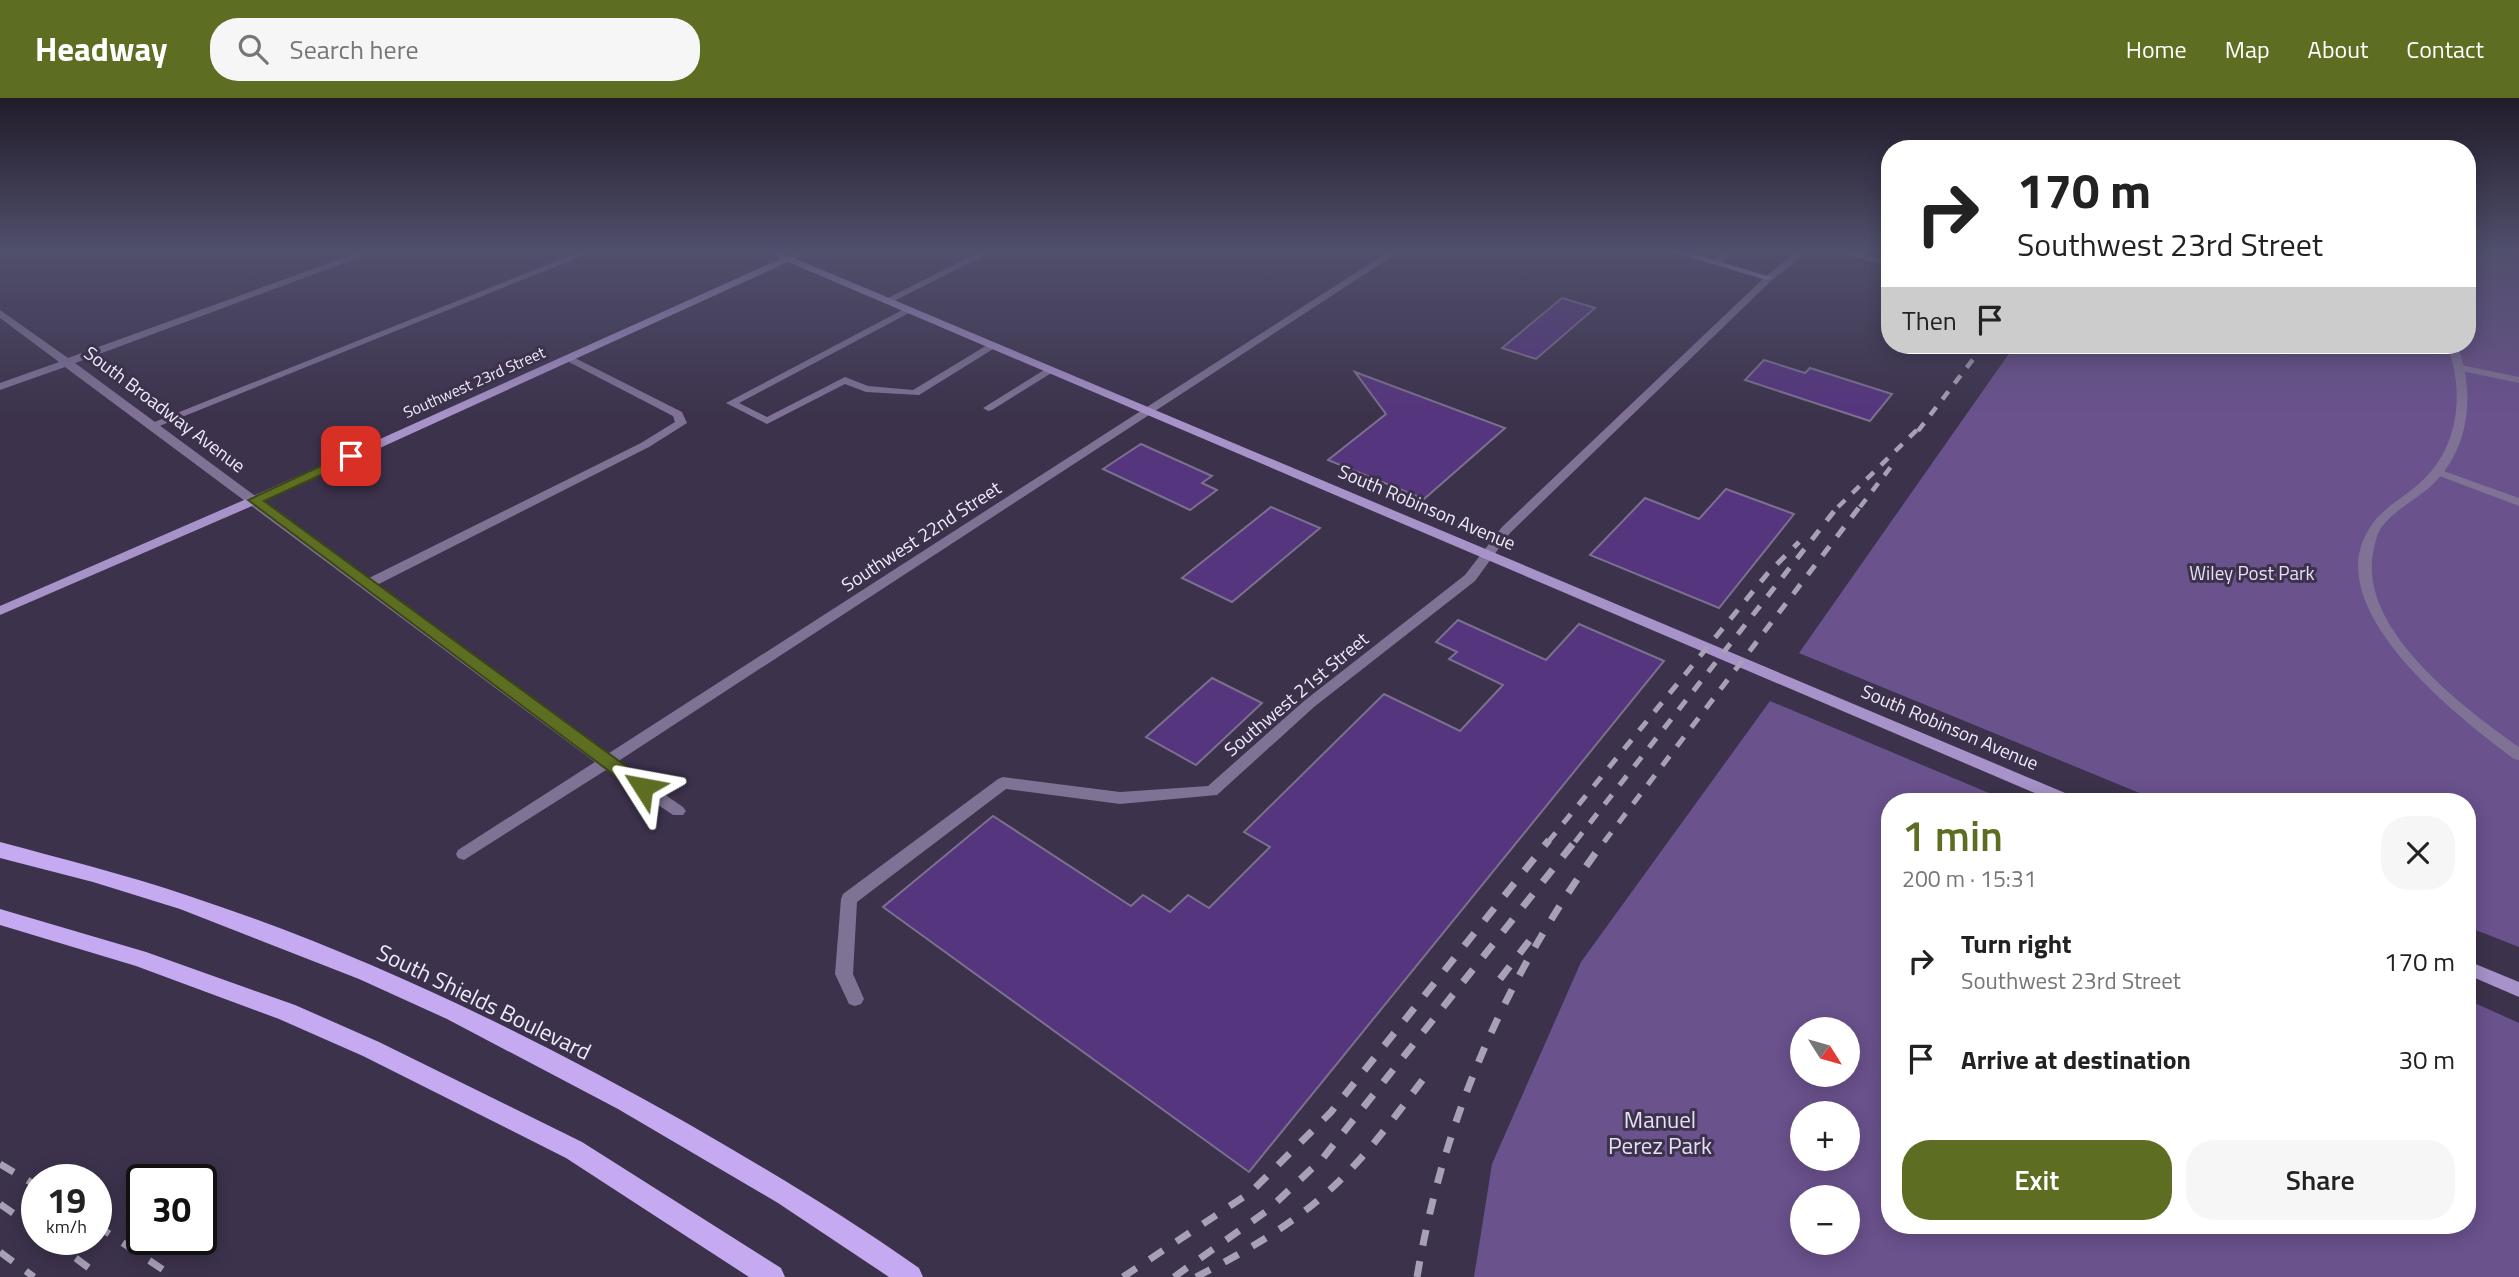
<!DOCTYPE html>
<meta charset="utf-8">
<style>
:root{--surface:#fff;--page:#f6f6f6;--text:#222;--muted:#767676;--accent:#5d6d22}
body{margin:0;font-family:"Titillium Web",sans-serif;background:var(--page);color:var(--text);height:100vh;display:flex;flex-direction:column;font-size:26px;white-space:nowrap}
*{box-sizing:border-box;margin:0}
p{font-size:23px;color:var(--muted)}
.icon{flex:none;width:38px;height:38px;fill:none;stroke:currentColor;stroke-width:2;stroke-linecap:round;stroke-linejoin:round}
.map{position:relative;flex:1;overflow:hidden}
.drawer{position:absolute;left:1881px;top:695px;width:595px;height:441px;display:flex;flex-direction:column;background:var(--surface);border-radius:28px;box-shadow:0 4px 18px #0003}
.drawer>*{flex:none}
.top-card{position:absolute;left:1881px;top:42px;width:595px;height:214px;border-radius:28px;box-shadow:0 4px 18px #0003;background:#fff;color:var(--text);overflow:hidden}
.needle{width:46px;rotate:127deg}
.fabs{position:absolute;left:1790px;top:919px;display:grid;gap:14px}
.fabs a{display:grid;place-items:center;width:70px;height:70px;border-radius:50%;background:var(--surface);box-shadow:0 4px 18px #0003;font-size:35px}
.speed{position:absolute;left:21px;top:1066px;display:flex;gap:14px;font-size:35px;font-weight:700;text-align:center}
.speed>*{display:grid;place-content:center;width:91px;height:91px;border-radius:50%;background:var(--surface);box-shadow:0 4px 18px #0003;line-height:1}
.speed small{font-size:18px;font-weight:400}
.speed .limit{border:4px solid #111;border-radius:10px;background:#fff;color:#111}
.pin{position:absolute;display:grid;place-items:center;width:60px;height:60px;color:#fff;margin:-30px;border-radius:14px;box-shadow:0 4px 10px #0006}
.me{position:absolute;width:77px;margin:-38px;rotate:304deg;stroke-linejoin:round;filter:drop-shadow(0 0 5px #0008)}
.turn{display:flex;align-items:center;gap:24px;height:147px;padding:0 21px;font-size:32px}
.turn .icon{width:91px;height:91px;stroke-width:2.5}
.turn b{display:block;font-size:49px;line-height:60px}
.then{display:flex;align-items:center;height:66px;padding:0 21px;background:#0003;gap:14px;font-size:26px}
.round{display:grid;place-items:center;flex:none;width:74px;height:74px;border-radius:28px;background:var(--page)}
.overview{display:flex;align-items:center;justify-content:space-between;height:119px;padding:0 21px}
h1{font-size:42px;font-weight:600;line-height:52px;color:var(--accent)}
.button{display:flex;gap:14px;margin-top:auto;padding:14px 21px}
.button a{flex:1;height:80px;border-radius:28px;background:var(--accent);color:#fff;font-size:28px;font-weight:600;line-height:80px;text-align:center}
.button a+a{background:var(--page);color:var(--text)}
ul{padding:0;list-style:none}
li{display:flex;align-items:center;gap:21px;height:98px;padding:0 21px}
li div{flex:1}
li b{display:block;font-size:26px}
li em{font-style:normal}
header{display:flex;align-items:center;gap:42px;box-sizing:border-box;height:98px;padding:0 35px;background:var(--accent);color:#fff}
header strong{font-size:33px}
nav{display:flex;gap:38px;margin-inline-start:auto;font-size:24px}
.search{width:490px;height:63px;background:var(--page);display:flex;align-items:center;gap:18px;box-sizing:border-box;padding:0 24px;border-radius:28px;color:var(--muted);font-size:26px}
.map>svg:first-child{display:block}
</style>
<header>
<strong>Headway</strong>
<div class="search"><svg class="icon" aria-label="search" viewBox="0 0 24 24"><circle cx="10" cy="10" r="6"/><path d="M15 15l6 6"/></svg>Search here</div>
<nav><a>Home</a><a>Map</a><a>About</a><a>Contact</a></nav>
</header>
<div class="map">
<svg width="2519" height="1179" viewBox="0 0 2519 1179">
<rect width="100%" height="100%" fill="#3c324c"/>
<path fill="#6a528d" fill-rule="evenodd" d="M 2468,152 L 2519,152 L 2519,849 L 2468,829 L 2468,704 L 2159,703 L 1799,555 L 2015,247 L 2468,247 Z
M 1770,603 L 2008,703 L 1890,704 L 1890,1127 L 2468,1127 L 2468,902 L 2519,925 L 2519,1179 L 1474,1179 L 1492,1066 L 1581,864 ZM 1802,931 L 1848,931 L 1848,976 L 1802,976 ZM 1802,1015 L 1848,1015 L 1848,1060 L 1802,1060 ZM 1802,1099 L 1848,1099 L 1848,1144 L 1802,1144 Z"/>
<path fill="#55357e" stroke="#7b708e" stroke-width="2" d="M 1562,200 L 1595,210 L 1536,261 L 1502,250 Z
M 1764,262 L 1805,275 L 1810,270 L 1892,296 L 1870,323 L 1745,282 Z
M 1355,274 L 1505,330 L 1424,401 L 1328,362 L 1386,316 Z
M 1141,346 L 1212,378 L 1202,385 L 1217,392 L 1190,412 L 1103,371 Z
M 1726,391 L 1794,416 L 1719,510 L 1590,457 L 1645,400 L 1699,421 Z
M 1271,409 L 1320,430 L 1232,504 L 1182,480 Z
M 1458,522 L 1546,562 L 1579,526 L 1664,563 L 1249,1074 L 883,809 L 993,718 L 1131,808 L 1143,797 L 1170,814 L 1188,797 L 1209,810 L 1270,749 L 1244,734 L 1384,596 L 1460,633 L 1503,587 L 1449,561 L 1457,554 L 1436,544 Z
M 1212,580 L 1262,605 L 1196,667 L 1146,639 Z"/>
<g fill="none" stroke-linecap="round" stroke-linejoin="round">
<path fill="#7f7295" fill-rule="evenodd" d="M 584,152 L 597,152 L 157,329 L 153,330 L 147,327 Z
M 983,152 L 995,152 L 890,205 L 882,203 Z
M 1726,152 L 1736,152 L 1720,167 L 1714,167 L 1714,163 Z
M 908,209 L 913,212 L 911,214 L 739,305 L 767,319 L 845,279 L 868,288 L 913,292 L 989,246 L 998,248 L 919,297 L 866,294 L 845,286 L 767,326 L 726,305 Z
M 569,257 L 682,314 L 687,325 L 649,349 L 373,489 L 363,489 L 362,486 L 363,483 L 641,345 L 675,324 L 673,318 L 565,262 L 565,258 Z
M 2461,267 L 2519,279 L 2519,285 L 2457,272 L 2457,268 Z
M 1049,269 L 1054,272 L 1053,274 L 992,312 L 988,313 L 983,310 Z
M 2438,371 L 2519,400 L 2519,408 L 2434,376 L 2432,374 Z"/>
<path fill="#7f7295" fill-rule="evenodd" d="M 365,152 L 379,152 L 75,265 L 606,657 L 1391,152 L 1402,152 L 617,664 L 683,709 L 686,713 L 683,717 L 673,717 L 606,672 L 464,762 L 458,760 L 456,756 L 458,752 L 595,664 L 65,269 L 0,292 L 0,285 L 59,264 L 0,220 L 0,212 L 68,260 Z
M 801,152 L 814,152 L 791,163 L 783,161 Z
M 1798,152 L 1810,152 L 1772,182 L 1510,435 L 1475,483 L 1314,609 L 1217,697 L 1120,706 L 1006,691 L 857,804 L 853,876 L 864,901 L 861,906 L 855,908 L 849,906 L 835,876 L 841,801 L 843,796 L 998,681 L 1003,679 L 1120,694 L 1208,688 L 1304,603 L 1465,477 L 1502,429 L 1766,178 Z
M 1831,152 L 1847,152 L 1890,163 L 1890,169 Z
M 2447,247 L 2457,247 C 2476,295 2470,353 2430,389 C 2414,403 2394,412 2381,430 C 2376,438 2375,446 2373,455 C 2359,532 2464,610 2519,649 L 2519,662 L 2514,661 C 2459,620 2318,511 2369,431 C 2382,409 2406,399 2424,381 C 2460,346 2464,292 2447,247 Z"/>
<path fill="#a792c9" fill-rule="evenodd" d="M 762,152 L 775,152 L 2077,700 L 2079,704 L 2056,704 L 788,164 L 259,405 L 0,517 L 0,508 L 251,399 L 780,161 Z
M 1666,152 L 1681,152 L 1774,180 L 1766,182 Z
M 2468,863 L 2519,884 L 2519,899 L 2468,877 Z"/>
<path fill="#c5aaf1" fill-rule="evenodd" d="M 0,744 C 63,761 127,777 189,798 C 362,855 527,935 685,1024 C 765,1070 844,1117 919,1170 L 923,1179 L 889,1179 L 778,1105 L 618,1011 L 447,921 L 359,881 L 180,811 L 93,784 L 0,760 Z
M 0,811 L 146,854 L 295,907 L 379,944 L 582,1044 L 781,1170 L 785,1179 L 749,1179 L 566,1060 L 363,958 L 279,921 L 136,868 L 0,827 Z"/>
<path stroke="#a8a0b5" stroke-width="4.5" stroke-dasharray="10 10" stroke-linecap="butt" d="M 1918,333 L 1984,247
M 1838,409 L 1924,325
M 1860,409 L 1893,366"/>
<path stroke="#a8a0b5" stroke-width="5" stroke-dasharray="12 12" stroke-linecap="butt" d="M 1548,744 L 1768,475 L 1799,444
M 1575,744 L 1839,407
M 1604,744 L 1861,407"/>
<path stroke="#a8a0b5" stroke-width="7" stroke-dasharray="16 16" stroke-linecap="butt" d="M 1500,881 L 1536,834
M 0,1066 L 37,1088
M 0,1106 L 37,1132
M 96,1127 L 174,1179
M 50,1141 L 101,1179
M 0,1154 L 34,1179
M 1123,1179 L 1251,1094 L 1331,1014 L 1549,742
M 1174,1179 L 1268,1112 L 1323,1060 L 1576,742
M 1196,1179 C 1245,1154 1294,1126 1334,1088 C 1371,1053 1400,1012 1430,972
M 1417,1179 C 1444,1018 1508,873 1605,742"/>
</g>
<linearGradient id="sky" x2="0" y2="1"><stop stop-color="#211c2a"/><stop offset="0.48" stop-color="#504f6c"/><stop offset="1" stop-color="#504f6c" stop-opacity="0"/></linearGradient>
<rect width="2519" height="317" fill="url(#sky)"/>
<path fill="#5d6d22" stroke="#3c4716" stroke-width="2" d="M 351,354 L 356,355 L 356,361 L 264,403 L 649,685 L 652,689 L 649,694 L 637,694 L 248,402 Z"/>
<g text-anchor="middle" stroke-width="6" stroke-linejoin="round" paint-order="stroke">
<g font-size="16" fill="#efe9fa" stroke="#3c324c">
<text transform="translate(474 284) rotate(-24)" y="6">Southwest 23rd Street</text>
</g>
<g font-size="19" fill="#efe9fa" stroke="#3c324c">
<text transform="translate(165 311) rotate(37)" y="7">South Broadway Avenue</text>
<text transform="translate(1427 409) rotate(23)" y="7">South Robinson Avenue</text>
<text transform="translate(921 438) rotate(-33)" y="7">Southwest 22nd Street</text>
<text transform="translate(1296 596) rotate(-40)" y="7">Southwest 21st Street</text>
<text transform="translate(1950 629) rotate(23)" y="7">South Robinson Avenue</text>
</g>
<g font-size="19" fill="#e7dff5" stroke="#3c324c">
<text x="2252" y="482">Wiley Post Park</text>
</g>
<g font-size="23" fill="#efe9fa" stroke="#3c324c">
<text transform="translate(484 904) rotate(26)" y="8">South Shields Boulevard</text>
</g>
<g font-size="23" fill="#e7dff5" stroke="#3c324c">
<text x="1660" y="1030">Manuel<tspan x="1660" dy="26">Perez Park</tspan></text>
</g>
</g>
</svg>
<div class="fabs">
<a><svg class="needle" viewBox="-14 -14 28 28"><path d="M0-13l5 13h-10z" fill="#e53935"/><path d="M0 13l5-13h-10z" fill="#767676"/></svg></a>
<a>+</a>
<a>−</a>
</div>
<div class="speed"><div>19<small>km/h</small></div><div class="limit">30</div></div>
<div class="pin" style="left:351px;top:358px;background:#d93025"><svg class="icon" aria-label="arrive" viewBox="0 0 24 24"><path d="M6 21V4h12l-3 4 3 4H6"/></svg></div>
<svg class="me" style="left:643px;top:689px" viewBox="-20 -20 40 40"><path d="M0-17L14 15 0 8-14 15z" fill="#5d6d22" stroke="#fff" stroke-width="4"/></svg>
<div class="top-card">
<div class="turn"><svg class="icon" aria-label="right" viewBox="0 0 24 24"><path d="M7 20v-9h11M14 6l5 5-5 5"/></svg><div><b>170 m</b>Southwest 23rd Street</div></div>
<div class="then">Then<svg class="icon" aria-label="arrive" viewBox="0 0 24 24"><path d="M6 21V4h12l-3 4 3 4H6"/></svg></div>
</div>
<section class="drawer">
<div class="overview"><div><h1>1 min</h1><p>200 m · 15:31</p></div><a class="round"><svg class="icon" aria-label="close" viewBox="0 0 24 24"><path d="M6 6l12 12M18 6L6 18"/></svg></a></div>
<ul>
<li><svg class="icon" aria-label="right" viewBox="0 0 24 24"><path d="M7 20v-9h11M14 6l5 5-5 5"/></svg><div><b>Turn right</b><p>Southwest 23rd Street</p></div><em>170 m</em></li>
<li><svg class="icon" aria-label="arrive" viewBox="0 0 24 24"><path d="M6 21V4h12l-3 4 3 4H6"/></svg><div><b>Arrive at destination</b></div><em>30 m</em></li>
</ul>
<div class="button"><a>Exit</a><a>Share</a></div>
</section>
</div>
